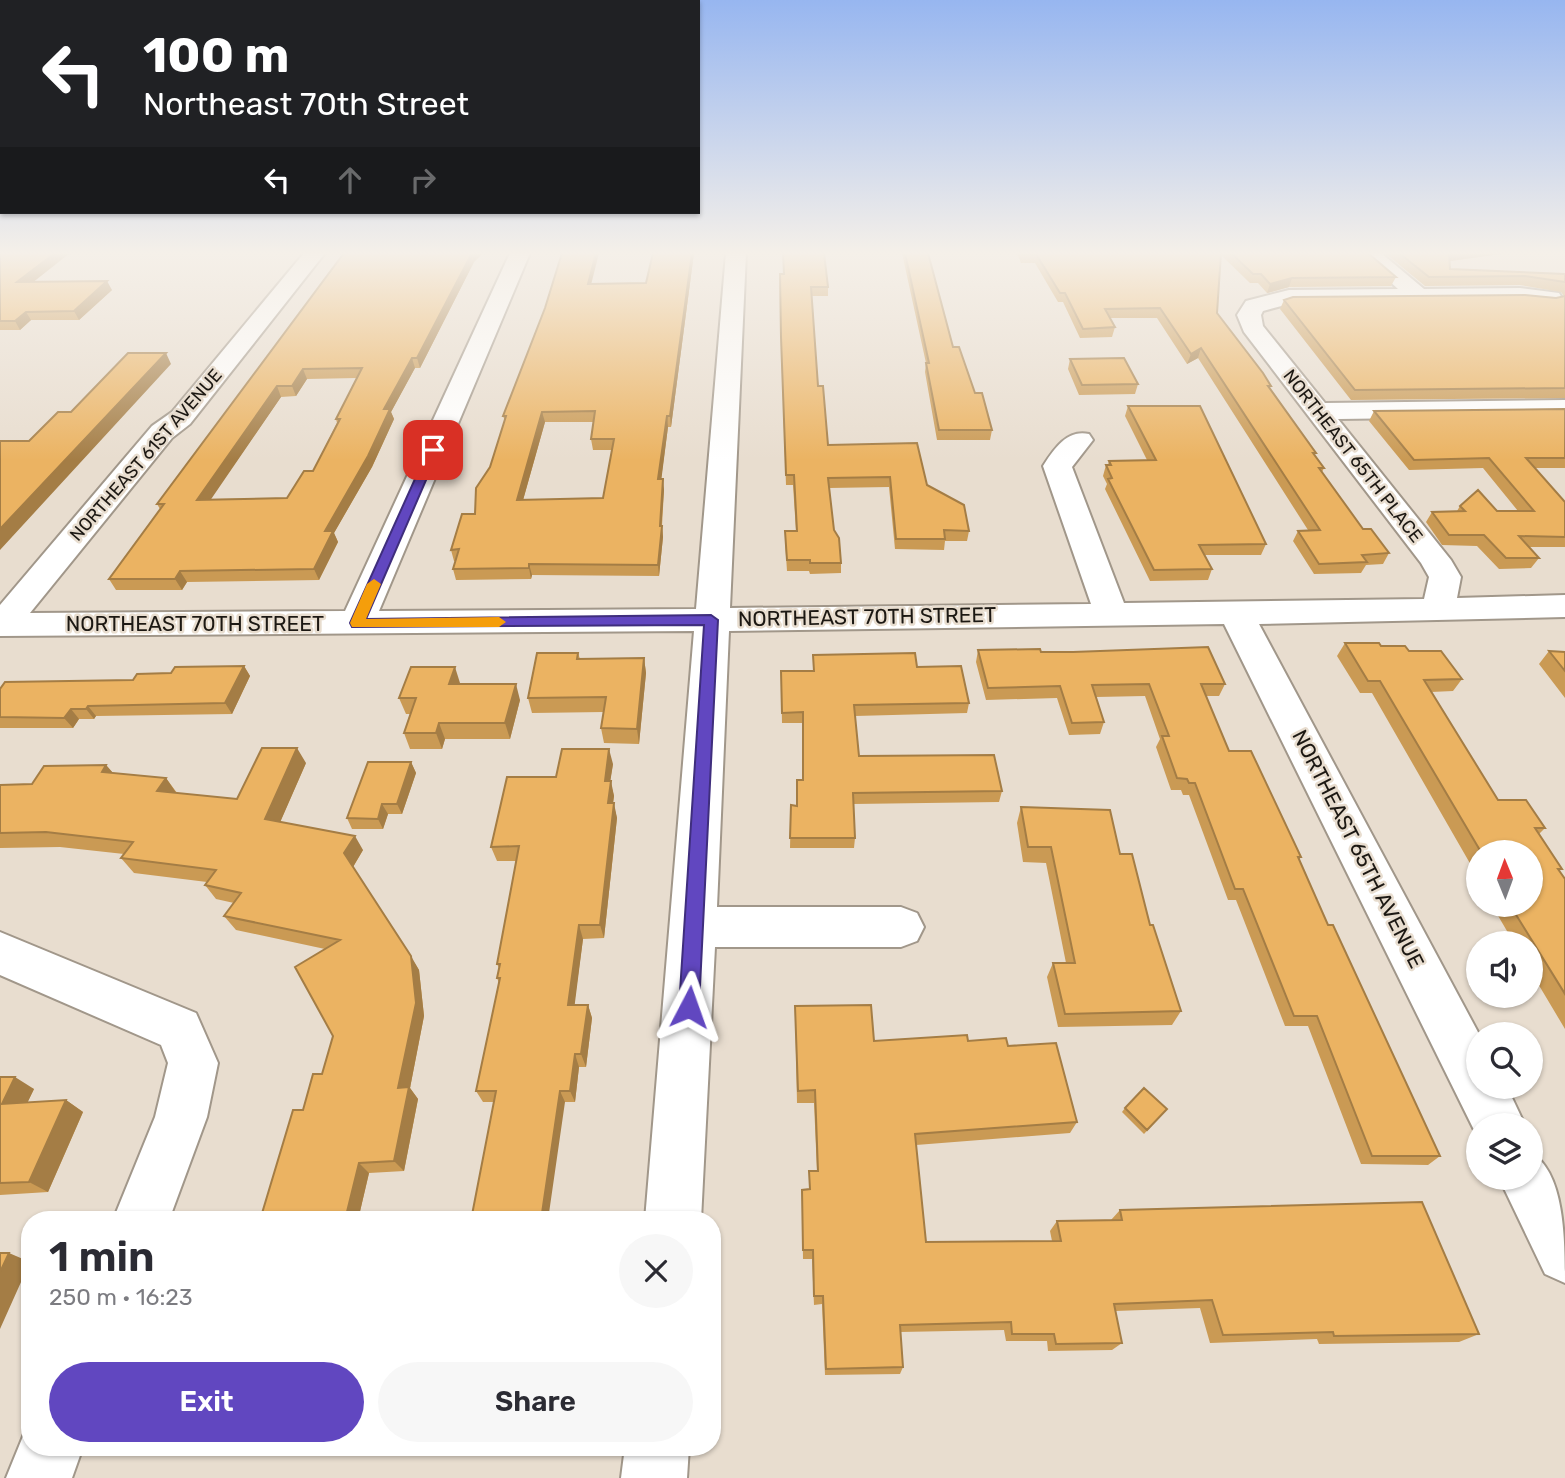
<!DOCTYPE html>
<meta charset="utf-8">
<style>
:root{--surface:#fff;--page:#f7f7f7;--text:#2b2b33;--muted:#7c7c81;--accent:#6147c0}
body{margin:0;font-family:Rubik,sans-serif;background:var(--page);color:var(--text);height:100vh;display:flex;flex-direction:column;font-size:26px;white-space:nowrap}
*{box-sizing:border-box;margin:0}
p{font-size:23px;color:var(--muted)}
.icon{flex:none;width:38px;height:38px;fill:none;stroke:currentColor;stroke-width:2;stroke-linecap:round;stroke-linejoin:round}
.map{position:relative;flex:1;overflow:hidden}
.panel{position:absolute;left:21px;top:1211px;width:700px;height:245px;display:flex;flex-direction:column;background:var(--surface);border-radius:28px;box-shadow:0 2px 5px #0004}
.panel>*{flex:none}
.banner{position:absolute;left:0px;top:0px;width:700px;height:214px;box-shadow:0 2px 5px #0004;background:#202124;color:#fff;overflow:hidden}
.needle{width:46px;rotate:359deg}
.buttons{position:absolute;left:1466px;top:840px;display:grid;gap:14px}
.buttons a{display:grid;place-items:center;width:77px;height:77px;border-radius:50%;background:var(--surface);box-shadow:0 2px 5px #0004;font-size:35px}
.pin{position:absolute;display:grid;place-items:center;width:60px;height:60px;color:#fff;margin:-30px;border-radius:14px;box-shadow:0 4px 10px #0006}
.me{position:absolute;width:77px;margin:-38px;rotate:4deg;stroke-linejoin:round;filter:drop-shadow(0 0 5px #0008)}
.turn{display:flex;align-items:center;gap:24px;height:147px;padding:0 28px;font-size:32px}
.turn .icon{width:91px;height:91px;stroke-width:2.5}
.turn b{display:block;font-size:49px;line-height:60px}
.lanes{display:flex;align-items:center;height:66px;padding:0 28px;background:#0003;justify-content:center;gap:35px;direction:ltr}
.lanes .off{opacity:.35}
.round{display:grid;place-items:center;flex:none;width:74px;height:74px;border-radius:37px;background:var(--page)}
.headline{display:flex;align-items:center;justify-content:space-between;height:119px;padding:0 28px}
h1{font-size:42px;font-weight:600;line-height:52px}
.action{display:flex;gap:14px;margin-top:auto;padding:14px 28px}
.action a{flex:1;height:80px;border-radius:42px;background:var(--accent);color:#fff;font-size:28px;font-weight:600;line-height:80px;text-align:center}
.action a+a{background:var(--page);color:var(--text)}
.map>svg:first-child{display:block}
</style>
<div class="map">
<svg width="1565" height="1478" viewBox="0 0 1565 1478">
<rect width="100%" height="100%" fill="#e8ddcf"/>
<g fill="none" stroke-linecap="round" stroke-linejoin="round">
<g stroke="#a1978a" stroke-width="4">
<path id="minor" d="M 304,253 L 325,253 L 190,424 L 172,438 L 30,613 L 345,611 L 510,253 L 530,253 L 379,611 L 696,609 L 726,253 L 746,253 L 730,608 L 1091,604 L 1043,466 C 1054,449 1067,429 1089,434 L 1093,440 L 1072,467 L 1124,603 L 1424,599 L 1429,577 L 1421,563 L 1244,332 L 1237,315 L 1246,301 L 1289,290 L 1398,289 L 1359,253 L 1381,253 L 1424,289 L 1520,288 L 1559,293 L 1562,298 L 1559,303 L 1551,305 L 1520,302 L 1289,304 L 1263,311 L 1261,315 L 1263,326 L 1325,403 L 1565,400 L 1565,416 L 1338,419 L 1451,560 L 1461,577 L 1457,598 L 1565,595 L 1565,617 L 1259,624 L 1479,1034 L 1479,1087 L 1507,1087 L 1525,1125 L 1479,1125 L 1479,1140 L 1224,624 L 729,631 L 717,907 L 901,907 L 917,913 L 924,927 L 917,941 L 901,947 L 715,947 L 701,1220 L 645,1220 L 694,631 L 0,636 L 0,605 L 152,426 L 172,412 Z
M 0,932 L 196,1013 L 218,1063 L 207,1117 L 169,1220 L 113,1220 L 155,1117 L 168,1063 L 161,1045 L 0,975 Z
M 1531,1153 C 1565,1172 1565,1242 1565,1283 L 1545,1274 L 1499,1178 L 1531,1178 Z
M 28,1424 L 30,1447 L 83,1447 L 72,1478 L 6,1478 Z
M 625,1447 L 689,1447 L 687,1478 L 621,1478 Z"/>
</g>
<use href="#minor" fill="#fff" fill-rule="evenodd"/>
</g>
<path fill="#ca9a54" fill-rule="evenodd" d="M 0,253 L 33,282 L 112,290 L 79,320 L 31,320 L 20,330 L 0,330 Z
M 344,253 L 483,253 L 474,262 L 420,368 L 415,368 L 391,412 L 394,419 L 372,467 L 334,533 L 338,542 L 319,580 L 187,582 L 182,590 L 116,590 L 109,579 L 160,509 L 157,504 ZM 357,378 L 336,419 L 337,423 L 313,471 L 287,498 L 210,499 L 281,397 L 296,396 L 307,379 Z
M 653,253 L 694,253 L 671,427 L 668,427 L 661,479 L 664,490 L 662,526 L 663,537 L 659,576 L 532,575 L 531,579 L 456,580 L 453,569 L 455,561 L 454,561 L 451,550 L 475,514 L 505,421 L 503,416 L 592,284 L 646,283 ZM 545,422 L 594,422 L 591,439 L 593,450 L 612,450 L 603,498 L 523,500 Z
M 902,253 L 928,253 L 953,347 L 992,430 L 990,440 L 937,440 L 925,372 L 926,363 Z
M 1017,253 L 1368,253 L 1396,277 L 1391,286 L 1289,287 L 1267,293 L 1258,283 L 1250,283 L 1221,255 L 1217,313 L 1271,386 L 1270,388 L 1316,453 L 1315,455 L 1324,468 L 1322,472 L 1363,529 L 1389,553 L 1383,564 L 1366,565 L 1361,573 L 1314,574 L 1293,541 L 1298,531 L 1308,530 L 1198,358 L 1187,364 L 1157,318 L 1110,318 L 1115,327 L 1112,337 L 1080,338 L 1063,302 L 1058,302 L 1035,263 L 1021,263 Z
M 1385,253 L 1507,253 L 1449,261 L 1450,269 L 1565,274 L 1565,398 L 1351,400 L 1280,309 L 1284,300 L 1556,298 L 1564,296 L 1561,292 L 1520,285 L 1425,286 Z
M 784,274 L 828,287 L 828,296 L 812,296 L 818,386 L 828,445 L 927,485 L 969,531 L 967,541 L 945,541 L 944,550 L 895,549 L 889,487 L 829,488 L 834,530 L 841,563 L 841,573 L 810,574 L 809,571 L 787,571 L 785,541 L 796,531 L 793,485 L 786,485 L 781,346 Z
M 1070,359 L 1138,384 L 1135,394 L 1079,395 L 1068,369 Z
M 1128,406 L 1266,544 L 1261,555 L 1205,555 L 1212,569 L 1208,580 L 1150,581 L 1105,489 L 1107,484 L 1103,476 L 1106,465 L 1108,465 L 1109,461 L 1147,460 L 1125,416 Z
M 1565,409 L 1565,468 L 1535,468 L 1565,502 L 1565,547 L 1529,547 L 1539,558 L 1531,568 L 1499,569 L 1477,546 L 1442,545 L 1426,522 L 1432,512 L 1457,511 L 1460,506 L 1497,511 L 1518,511 L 1483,468 L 1409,470 L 1369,421 L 1374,411 Z
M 1345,643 L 1381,646 L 1409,651 L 1462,679 L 1453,691 L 1431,692 L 1498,800 L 1545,828 L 1539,834 L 1562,869 L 1559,871 L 1565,879 L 1565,1029 L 1531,972 L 1531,943 L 1514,943 L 1497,914 L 1498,912 L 1494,905 L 1531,905 L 1531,852 L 1479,852 L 1479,879 L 1372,693 L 1360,693 L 1337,656 Z
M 978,650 L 1041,652 L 1225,684 L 1219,696 L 1206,696 L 1229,751 L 1301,857 L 1299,860 L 1328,925 L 1440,1156 L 1428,1165 L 1361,1164 L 1308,1026 L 1285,1026 L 1236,900 L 1228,900 L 1189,795 L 1183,795 L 1181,790 L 1171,790 L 1156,747 L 1160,739 L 1145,696 L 1096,697 L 1104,722 L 1100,734 L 1069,735 L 1057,698 L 986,700 L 976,662 Z
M 1549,651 L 1565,652 L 1565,698 L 1539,664 Z
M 578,653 L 580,659 L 644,658 L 646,673 L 639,744 L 604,743 L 601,728 L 604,712 L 532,713 L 528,698 Z
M 813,655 L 917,667 L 969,703 L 967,713 L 855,716 L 859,756 L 1002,791 L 999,802 L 853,804 L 855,838 L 854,848 L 790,848 L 791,805 L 797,806 L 802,780 L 803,723 L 782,723 L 781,671 L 813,671 Z
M 244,666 L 250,676 L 232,714 L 96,716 L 94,719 L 79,719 L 73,728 L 0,728 L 0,689 L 133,680 L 171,673 Z
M 460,683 L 520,700 L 510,739 L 445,739 L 442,749 L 410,749 L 404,733 L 410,714 L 406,714 L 399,698 Z
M 411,762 L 416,773 L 402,814 L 388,814 L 383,829 L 352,829 L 347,818 Z
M 306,763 L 280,822 L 363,850 L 353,867 L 419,970 L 424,1016 L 410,1088 L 418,1099 L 404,1171 L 369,1173 L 358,1220 L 260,1220 L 303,1110 L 322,1074 L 333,1036 L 325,949 L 236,930 L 224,916 L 234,903 L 216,899 L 205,885 L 207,882 L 134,873 L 121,858 L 124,854 L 60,847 L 0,848 L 0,785 L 32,784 L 106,765 L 113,773 L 166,778 L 177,793 L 237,799 Z
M 613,764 L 610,781 L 614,796 L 613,803 L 617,818 L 604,938 L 583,939 L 574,1005 L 588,1005 L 592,1018 L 586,1067 L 579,1067 L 575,1102 L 483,1102 L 476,1091 L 499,983 L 497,978 L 499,968 L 497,964 L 516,861 L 497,861 L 491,847 L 556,777 Z
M 1021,807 L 1120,854 L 1150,925 L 1181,1011 L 1172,1025 L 1058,1027 L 1047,977 L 1053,963 L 1066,963 L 1046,863 L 1023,862 L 1017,823 Z
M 795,1006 L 874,1041 L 968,1041 L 1008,1046 L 1077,1122 L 1070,1133 L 916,1145 L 926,1242 L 1052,1241 L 1050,1231 L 1057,1221 L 1111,1220 L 1120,1210 L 1479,1334 L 1459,1342 L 1319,1344 L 1317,1339 L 1210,1343 L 1200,1308 L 1115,1311 L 1122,1343 L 1112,1350 L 1048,1351 L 1047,1341 L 1006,1341 L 1004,1330 L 900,1332 L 903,1367 L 900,1374 L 825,1375 L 822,1304 L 814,1305 L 812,1259 L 803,1259 L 802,1190 L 809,1189 L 809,1171 L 817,1171 L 814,1103 L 797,1103 Z
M 0,1077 L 34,1089 L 27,1103 L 66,1100 L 83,1112 L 48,1192 L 0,1195 Z
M 1125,1108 L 1167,1109 L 1144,1134 L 1122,1112 Z"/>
<path fill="#a47d45" d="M 55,253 L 70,253 L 22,291 L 17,282 Z
M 472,253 L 483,253 L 474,262 L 420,368 L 417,358 Z
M 596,253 L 599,253 L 589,293 L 588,284 Z
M 692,253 L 694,253 L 671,427 L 670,416 Z
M 1449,253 L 1507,253 L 1444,262 Z
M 1292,278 L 1289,287 L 1267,293 L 1270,284 Z
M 107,281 L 112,290 L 79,320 L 74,311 Z
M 26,312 L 31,320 L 20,330 L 15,321 Z
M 1201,348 L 1198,358 L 1187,364 L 1191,354 Z
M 166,353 L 171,364 L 0,550 L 0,529 Z
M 412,358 L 415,368 L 391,412 L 394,419 L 372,467 L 334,533 L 338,542 L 319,580 L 314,569 L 325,531 L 384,409 Z
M 303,369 L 307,379 L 296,396 L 292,386 Z
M 277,386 L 281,397 L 203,511 L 197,500 Z
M 542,412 L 545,422 L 520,511 L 517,500 Z
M 667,416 L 668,427 L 660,490 L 658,479 Z
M 663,479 L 664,490 L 661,531 L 662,526 L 663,537 L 659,576 L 658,565 Z
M 529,564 L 532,575 L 531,579 L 529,568 Z
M 180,571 L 187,582 L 182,590 L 175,579 Z
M 644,658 L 646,673 L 639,744 L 637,729 Z
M 244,666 L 250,676 L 232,714 L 225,703 Z
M 455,667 L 460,683 L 455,700 L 449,684 Z
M 516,684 L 520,700 L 510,739 L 505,723 Z
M 88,706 L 96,716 L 94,719 L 86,709 Z
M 71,709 L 79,719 L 73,728 L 64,718 Z
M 439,723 L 445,739 L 442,749 L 436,733 Z
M 297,748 L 306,763 L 275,834 L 265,819 Z
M 609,749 L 613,764 L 608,796 L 605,781 Z
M 411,762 L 416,773 L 402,814 L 397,804 Z
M 106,765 L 119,780 L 102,772 Z
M 166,778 L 177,794 L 157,791 Z
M 611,781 L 614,796 L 611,818 L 608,803 Z
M 614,803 L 617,818 L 604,938 L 600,925 Z
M 382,804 L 388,814 L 383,829 L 378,819 Z
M 355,836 L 363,850 L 353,867 L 344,853 Z
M 579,925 L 583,939 L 573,1018 L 568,1005 Z
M 411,956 L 419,970 L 424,1016 L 410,1088 L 418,1099 L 404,1171 L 394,1161 L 398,1088 Z
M 588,1005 L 592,1018 L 586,1067 L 581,1054 Z
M 575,1054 L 579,1067 L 575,1102 L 570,1091 Z
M 15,1077 L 34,1089 L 21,1116 L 2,1104 Z
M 560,1091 L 565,1102 L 548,1220 L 541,1220 Z
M 66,1100 L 83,1112 L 48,1192 L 29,1182 Z
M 359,1163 L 369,1173 L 358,1220 L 345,1220 Z
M 9,1253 L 30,1262 L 0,1329 L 0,1272 Z"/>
<path fill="#ebb362" stroke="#a47d45" stroke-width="2" fill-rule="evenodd" d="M 0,253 L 55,253 L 17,282 L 107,281 L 74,311 L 26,312 L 15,321 L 0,321 Z
M 344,253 L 472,253 L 417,358 L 412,358 L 384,409 L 390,409 L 368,456 L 325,531 L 333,531 L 314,569 L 180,571 L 175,579 L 109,579 L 164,504 L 157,504 ZM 362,368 L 336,419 L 340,419 L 313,471 L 304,471 L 287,498 L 197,500 L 277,386 L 292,386 L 303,369 Z
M 562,253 L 596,253 L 588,284 L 646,283 L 653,253 L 692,253 L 670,416 L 667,416 L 658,479 L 663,479 L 660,526 L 662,526 L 658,565 L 529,564 L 529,568 L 453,569 L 459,549 L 451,550 L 462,514 L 475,514 L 476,488 L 490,467 L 506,416 L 503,416 L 545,308 ZM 595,411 L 591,439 L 614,439 L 603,498 L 517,500 L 542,412 Z
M 783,253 L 824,253 L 828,287 L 811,287 L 818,386 L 823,386 L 828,445 L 917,443 L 927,485 L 964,505 L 969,531 L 944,530 L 945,539 L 896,539 L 890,477 L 828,478 L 834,530 L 839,538 L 841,563 L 810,563 L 810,560 L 787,560 L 785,531 L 797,531 L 794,475 L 786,475 L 781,337 L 780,274 L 784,274 Z
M 905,253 L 928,253 L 953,347 L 959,347 L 975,393 L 982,393 L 992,430 L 939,430 L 926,363 L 929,363 Z
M 1022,253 L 1221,253 L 1217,313 L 1263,373 L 1271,386 L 1268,386 L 1316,453 L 1313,453 L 1324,468 L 1319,468 L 1363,529 L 1371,529 L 1389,553 L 1362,555 L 1367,562 L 1319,564 L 1298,531 L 1320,530 L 1201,348 L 1191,354 L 1160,308 L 1105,309 L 1115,327 L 1083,329 L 1065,293 L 1060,293 L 1036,254 L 1023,254 Z
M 1231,253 L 1368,253 L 1396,277 L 1292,278 L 1270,284 L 1261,274 L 1253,274 Z
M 1399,253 L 1450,253 L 1449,253 L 1450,269 L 1565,274 L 1565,282 L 1525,276 L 1429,277 Z
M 1525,295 L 1556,298 L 1565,296 L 1565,388 L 1355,390 L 1284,300 L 1293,297 Z
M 128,353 L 166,353 L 0,529 L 0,441 L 29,441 L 58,412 L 71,412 Z
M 1124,358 L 1138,384 L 1082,385 L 1070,359 Z
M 1128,406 L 1200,406 L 1266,544 L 1199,545 L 1212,569 L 1154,570 L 1108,479 L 1112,478 L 1106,465 L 1111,465 L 1109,461 L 1156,460 Z
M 1565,409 L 1565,458 L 1526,458 L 1565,502 L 1565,537 L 1519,536 L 1539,558 L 1506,558 L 1484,535 L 1449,535 L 1432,512 L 1465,511 L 1460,506 L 1478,490 L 1497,511 L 1534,511 L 1489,458 L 1414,460 L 1374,411 Z
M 1345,643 L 1379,643 L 1381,646 L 1405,646 L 1409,651 L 1441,651 L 1462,679 L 1424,680 L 1498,800 L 1526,800 L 1545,828 L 1535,828 L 1562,869 L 1558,869 L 1565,879 L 1565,994 L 1510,905 L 1531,905 L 1531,852 L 1481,852 L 1380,681 L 1368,681 Z
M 1208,647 L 1225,684 L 1201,684 L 1229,751 L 1251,751 L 1301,857 L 1298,857 L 1328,925 L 1333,925 L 1440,1156 L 1372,1156 L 1317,1016 L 1294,1016 L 1243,889 L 1235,889 L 1195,783 L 1189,783 L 1187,779 L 1177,778 L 1162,736 L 1169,736 L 1149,684 L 1092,685 L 1104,722 L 1072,723 L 1060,686 L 988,688 L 978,650 L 1040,649 L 1041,652 L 1073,652 Z
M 1549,651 L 1565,652 L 1565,671 Z
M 537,653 L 578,653 L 577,659 L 644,658 L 637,729 L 601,728 L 606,697 L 528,698 Z
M 915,653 L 917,667 L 961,666 L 969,703 L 854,705 L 859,756 L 994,755 L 1002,791 L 853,793 L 855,838 L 790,838 L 791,805 L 797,806 L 797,780 L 803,780 L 803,712 L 782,713 L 781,671 L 814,671 L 813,655 Z
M 244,666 L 225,703 L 88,706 L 86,709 L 71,709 L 64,718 L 0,717 L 0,689 L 5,682 L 133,680 L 137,674 L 171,673 L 175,667 Z
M 411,667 L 455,667 L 449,684 L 516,684 L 505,723 L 439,723 L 436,733 L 404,733 L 416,698 L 399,698 Z
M 262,748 L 297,748 L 265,819 L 355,836 L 344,853 L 411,956 L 416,1003 L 398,1088 L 409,1087 L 394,1161 L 359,1163 L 345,1220 L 260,1220 L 293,1110 L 303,1110 L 313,1074 L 322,1074 L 333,1036 L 295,967 L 340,940 L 224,916 L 241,893 L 205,885 L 216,870 L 121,858 L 133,842 L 46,832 L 0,833 L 0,785 L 32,784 L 44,766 L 106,765 L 102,772 L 166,778 L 157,791 L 237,799 Z
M 562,749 L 609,749 L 605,781 L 611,781 L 608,803 L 614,803 L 600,925 L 579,925 L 568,1005 L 588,1005 L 581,1054 L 575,1054 L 570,1091 L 560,1091 L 541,1220 L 471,1220 L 496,1091 L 476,1091 L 500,978 L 497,978 L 500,964 L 497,964 L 519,846 L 491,847 L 507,777 L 556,777 Z
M 368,762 L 411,762 L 397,804 L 382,804 L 378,819 L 347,818 Z
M 1021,807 L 1110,810 L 1120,854 L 1132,854 L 1150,925 L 1153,925 L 1181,1011 L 1065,1014 L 1053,963 L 1075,963 L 1051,847 L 1028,847 Z
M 871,1005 L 874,1041 L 967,1035 L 968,1041 L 1006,1038 L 1008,1046 L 1056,1043 L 1077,1122 L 915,1134 L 926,1242 L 1061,1241 L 1057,1221 L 1122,1220 L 1120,1210 L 1422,1202 L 1479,1334 L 1334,1336 L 1333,1332 L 1223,1335 L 1212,1300 L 1114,1304 L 1122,1343 L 1056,1344 L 1054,1334 L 1012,1334 L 1011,1322 L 900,1325 L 903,1367 L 826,1369 L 823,1296 L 814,1296 L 813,1250 L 803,1250 L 802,1190 L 810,1189 L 809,1171 L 818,1171 L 815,1090 L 798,1091 L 795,1006 Z
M 0,1077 L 15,1077 L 2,1104 L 66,1100 L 29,1182 L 0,1183 Z
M 1144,1088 L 1167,1109 L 1147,1130 L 1125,1108 Z
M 0,1253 L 9,1253 L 0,1272 Z"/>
<linearGradient id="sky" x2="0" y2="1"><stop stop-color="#97b6f0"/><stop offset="0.55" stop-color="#f5f0e9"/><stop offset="1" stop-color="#f5f0e9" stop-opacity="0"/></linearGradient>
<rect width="1565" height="460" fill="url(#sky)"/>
<path fill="#6147c0" stroke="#3f2e7d" stroke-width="2" d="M 429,448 L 439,450 L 366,619 L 711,615 L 718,620 L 699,1007 L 696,1014 L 689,1016 L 682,1014 L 679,1007 L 704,625 L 352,627 L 350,623 Z"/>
<path fill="#f59e0b" d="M 374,579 L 381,584 L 366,619 L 499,617 L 506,622 L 499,627 L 352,627 L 350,623 L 367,584 Z"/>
<g text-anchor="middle" stroke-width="5" stroke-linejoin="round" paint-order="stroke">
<g font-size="18" fill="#1c1813" stroke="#e8ddcf">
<text transform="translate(146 455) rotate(-49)" y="6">NORTHEAST 61ST AVENUE</text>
<text transform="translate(1353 456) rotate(52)" y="6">NORTHEAST 65TH PLACE</text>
</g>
<g font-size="21" fill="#1c1813" stroke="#e8ddcf">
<text transform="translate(867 617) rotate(-1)" y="7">NORTHEAST 70TH STREET</text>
<text x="195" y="631">NORTHEAST 70TH STREET</text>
<text transform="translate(1358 849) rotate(63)" y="7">NORTHEAST 65TH AVENUE</text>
</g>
</g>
</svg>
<div class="buttons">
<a><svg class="needle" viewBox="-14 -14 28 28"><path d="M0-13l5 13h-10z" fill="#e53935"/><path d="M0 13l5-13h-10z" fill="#7c7c81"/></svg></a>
<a><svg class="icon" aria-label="sound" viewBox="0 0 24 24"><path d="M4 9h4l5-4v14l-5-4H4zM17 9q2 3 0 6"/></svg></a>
<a><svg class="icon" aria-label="search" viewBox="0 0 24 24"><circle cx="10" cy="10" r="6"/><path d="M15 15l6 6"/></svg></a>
<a><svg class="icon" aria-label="layers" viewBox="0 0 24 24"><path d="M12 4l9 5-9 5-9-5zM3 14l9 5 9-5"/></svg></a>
</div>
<div class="pin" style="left:433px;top:450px;background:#d93025"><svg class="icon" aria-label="arrive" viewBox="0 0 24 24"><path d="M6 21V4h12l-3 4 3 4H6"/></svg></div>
<svg class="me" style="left:689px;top:1007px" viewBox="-20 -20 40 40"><path d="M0-17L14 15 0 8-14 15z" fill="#6147c0" stroke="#fff" stroke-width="4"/></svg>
<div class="banner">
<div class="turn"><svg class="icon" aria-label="left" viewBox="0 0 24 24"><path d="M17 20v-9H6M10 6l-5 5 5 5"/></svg><div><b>100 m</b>Northeast 70th Street</div></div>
<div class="lanes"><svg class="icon" aria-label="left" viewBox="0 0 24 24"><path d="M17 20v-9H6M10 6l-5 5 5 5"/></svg><svg class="icon off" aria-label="ahead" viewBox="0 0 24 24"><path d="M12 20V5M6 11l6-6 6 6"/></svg><svg class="icon off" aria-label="right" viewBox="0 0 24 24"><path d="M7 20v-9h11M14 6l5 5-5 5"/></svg></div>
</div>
<section class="panel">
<div class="headline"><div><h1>1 min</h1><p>250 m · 16:23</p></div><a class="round"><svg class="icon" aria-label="close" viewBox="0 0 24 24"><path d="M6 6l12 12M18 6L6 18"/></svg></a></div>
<div class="action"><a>Exit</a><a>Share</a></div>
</section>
</div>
